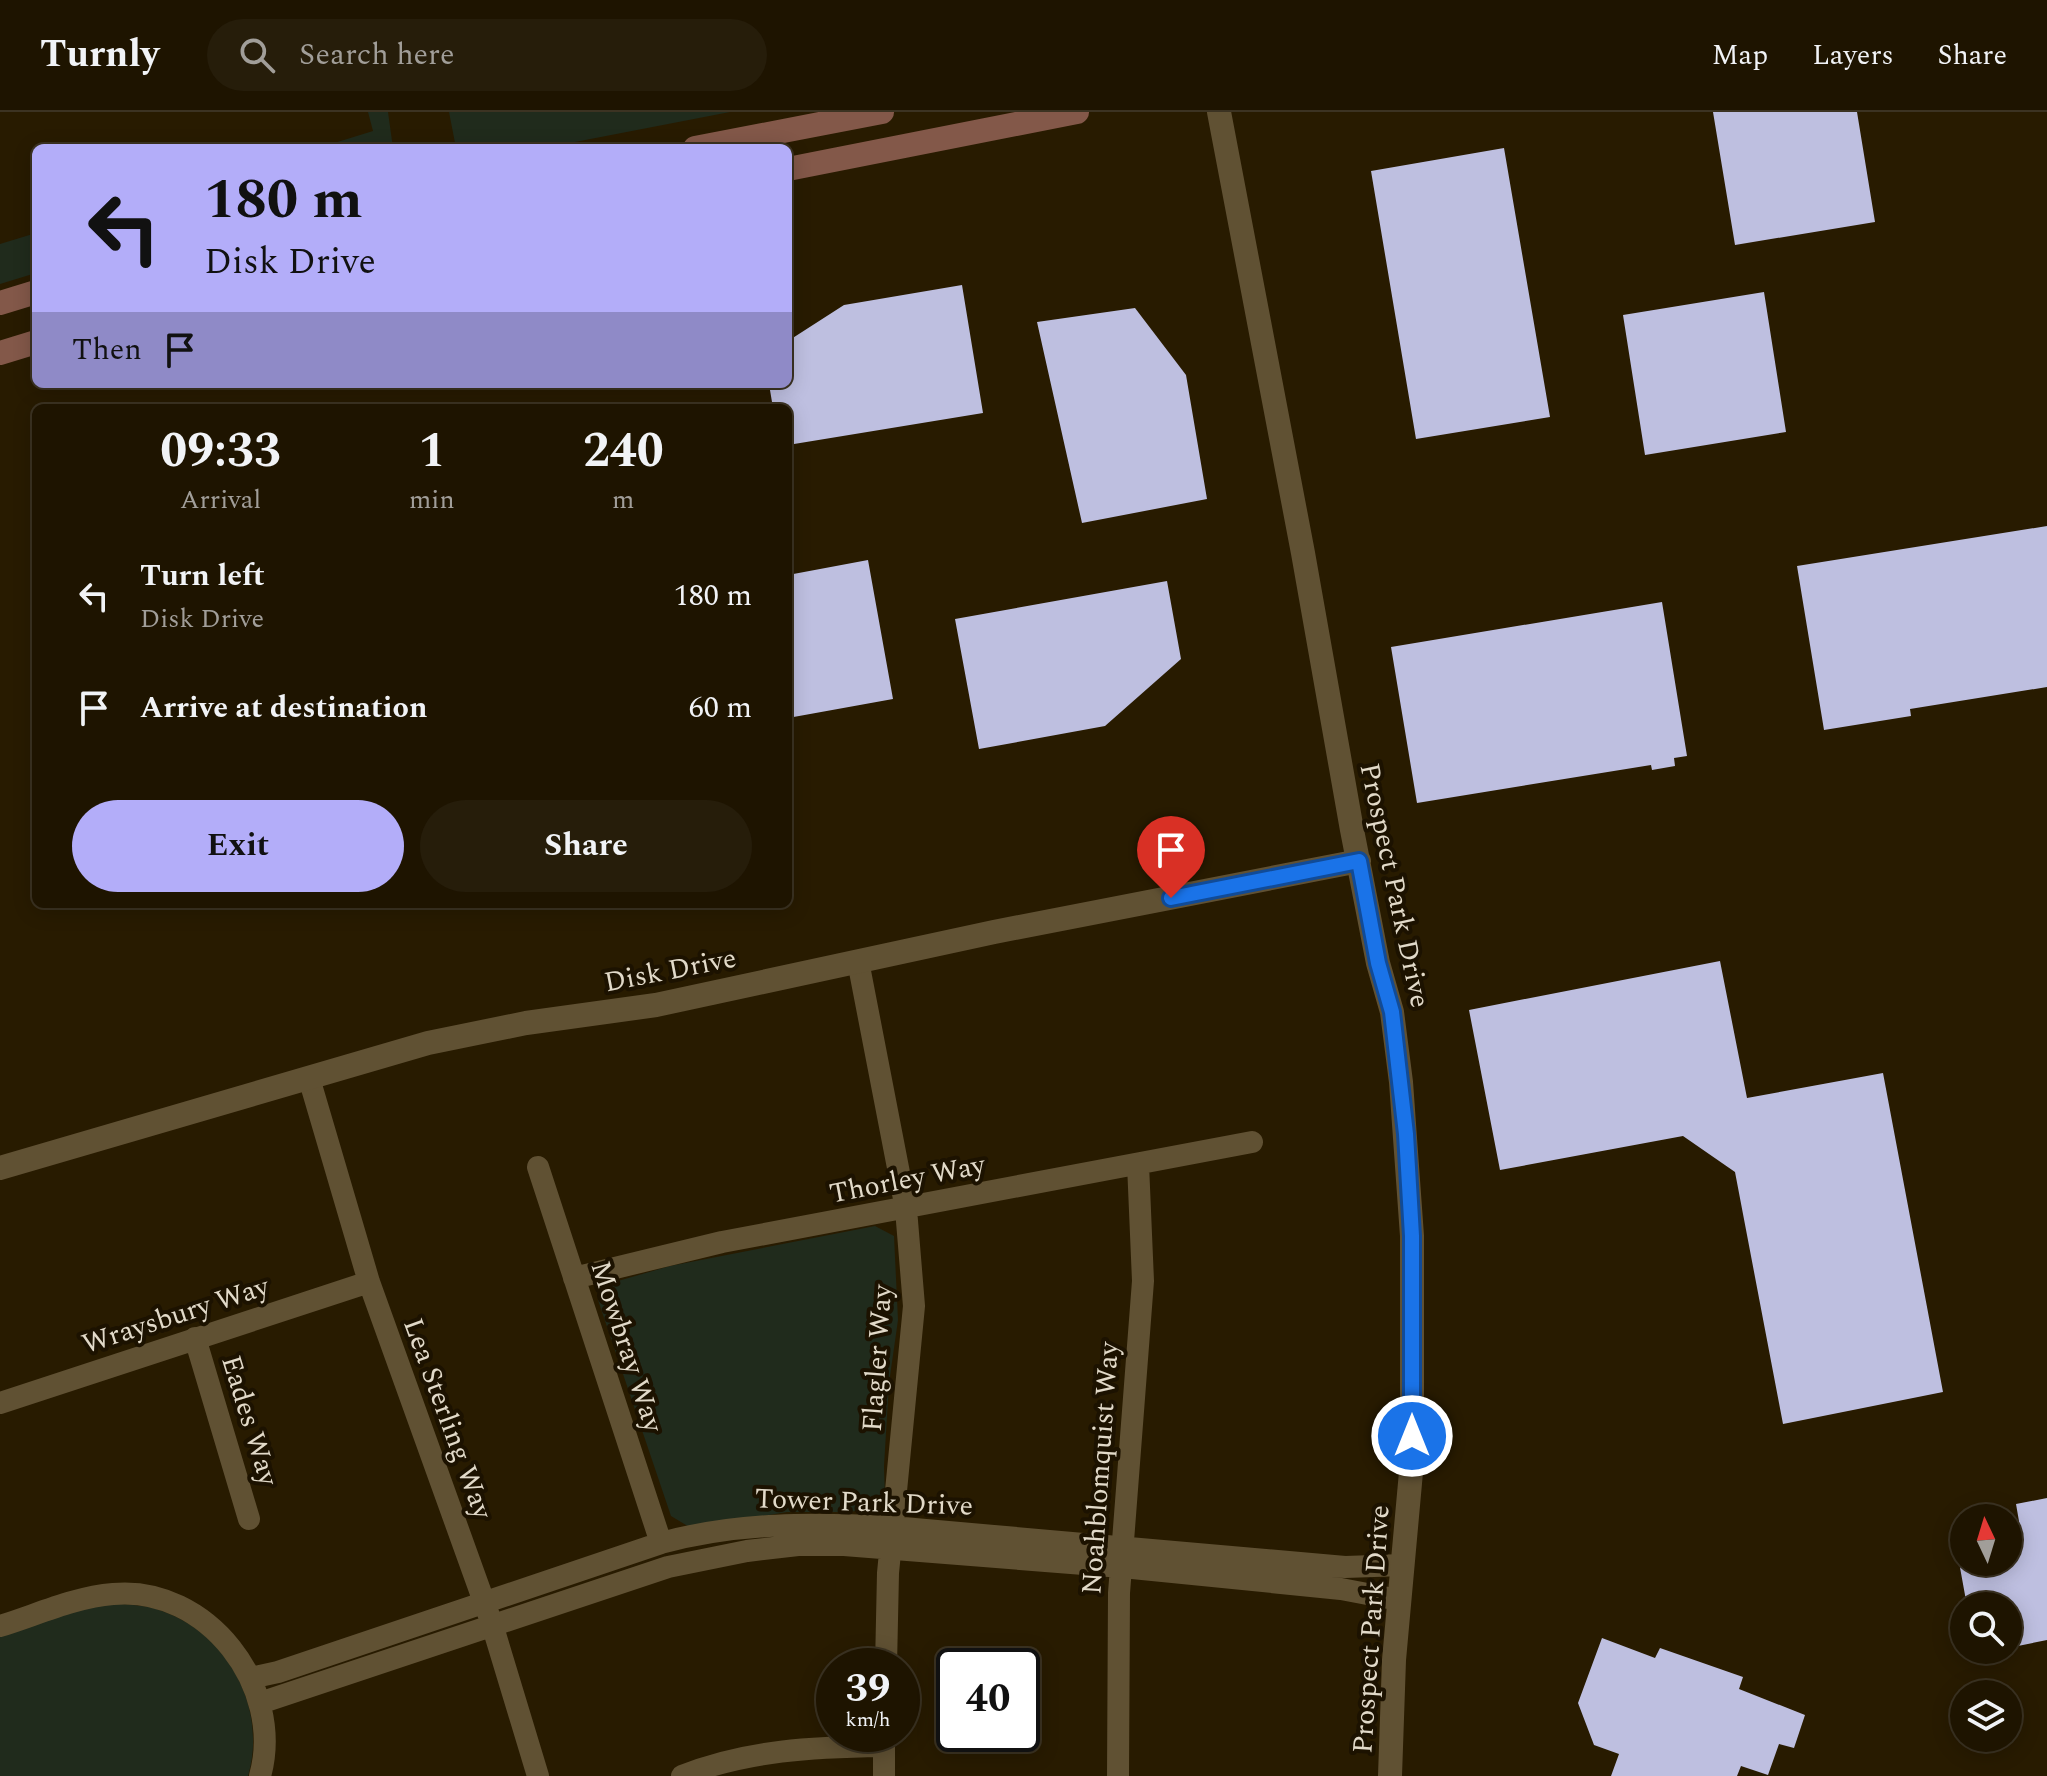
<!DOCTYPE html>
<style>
:root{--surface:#1e1400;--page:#261d0a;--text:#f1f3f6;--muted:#a19e99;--line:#3c3322;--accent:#b3adf9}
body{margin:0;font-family:Spectral,serif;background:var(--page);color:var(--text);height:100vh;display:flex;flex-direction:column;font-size:30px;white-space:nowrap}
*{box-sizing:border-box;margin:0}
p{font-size:26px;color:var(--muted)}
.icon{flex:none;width:44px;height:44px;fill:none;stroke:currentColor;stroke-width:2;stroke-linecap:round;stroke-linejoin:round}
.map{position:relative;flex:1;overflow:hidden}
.drawer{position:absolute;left:32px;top:292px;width:760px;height:504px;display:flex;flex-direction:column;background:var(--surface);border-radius:12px;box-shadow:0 4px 20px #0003,0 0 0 2px var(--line)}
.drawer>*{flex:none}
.banner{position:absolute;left:32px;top:32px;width:760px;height:244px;border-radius:12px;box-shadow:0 4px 20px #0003,0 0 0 2px var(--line);background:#b3adf9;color:#111;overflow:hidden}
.needle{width:52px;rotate:356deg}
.fabs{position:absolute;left:1950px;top:1392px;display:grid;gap:16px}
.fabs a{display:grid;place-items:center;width:72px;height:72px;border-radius:50%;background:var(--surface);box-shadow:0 4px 20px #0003,0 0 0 2px var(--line);font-size:40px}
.speed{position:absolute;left:816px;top:1536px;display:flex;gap:16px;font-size:40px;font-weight:700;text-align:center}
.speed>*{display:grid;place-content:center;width:104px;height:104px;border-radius:50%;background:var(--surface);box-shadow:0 4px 20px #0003,0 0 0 2px var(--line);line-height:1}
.speed small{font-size:20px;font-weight:400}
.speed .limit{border:4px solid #111;border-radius:12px;background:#fff;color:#111}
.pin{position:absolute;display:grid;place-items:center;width:68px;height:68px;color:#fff;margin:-82px -34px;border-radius:50% 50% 50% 0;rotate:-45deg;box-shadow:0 0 8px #0007}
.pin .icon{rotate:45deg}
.me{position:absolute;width:88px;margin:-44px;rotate:0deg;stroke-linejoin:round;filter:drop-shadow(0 0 6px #0008)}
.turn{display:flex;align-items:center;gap:28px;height:168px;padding:0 40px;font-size:36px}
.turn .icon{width:104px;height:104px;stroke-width:2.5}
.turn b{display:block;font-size:56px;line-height:68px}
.then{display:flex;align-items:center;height:76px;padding:0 40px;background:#0003;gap:16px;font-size:30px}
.eta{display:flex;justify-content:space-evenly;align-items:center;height:136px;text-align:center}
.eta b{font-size:48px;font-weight:700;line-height:56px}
.button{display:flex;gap:16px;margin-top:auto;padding:16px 40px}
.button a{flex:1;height:92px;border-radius:48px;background:var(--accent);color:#111;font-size:32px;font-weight:700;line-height:92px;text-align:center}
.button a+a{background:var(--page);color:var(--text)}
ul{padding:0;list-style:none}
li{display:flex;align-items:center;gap:24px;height:112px;padding:0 40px}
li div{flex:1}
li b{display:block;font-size:30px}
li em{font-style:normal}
header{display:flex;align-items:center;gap:48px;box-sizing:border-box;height:112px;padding:0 40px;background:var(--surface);border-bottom:2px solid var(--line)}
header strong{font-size:38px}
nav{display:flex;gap:44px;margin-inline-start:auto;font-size:28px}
.search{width:560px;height:72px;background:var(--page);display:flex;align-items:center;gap:20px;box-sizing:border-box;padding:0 28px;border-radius:44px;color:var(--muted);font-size:30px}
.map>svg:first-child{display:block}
</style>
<header>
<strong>Turnly</strong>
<div class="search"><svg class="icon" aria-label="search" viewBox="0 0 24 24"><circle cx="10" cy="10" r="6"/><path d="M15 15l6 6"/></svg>Search here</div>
<nav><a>Map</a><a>Layers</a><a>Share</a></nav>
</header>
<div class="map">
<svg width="2047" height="1664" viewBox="0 0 2047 1664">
<rect width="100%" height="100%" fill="#281b00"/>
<path fill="#202b1c" d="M 368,0 L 388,0 L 393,36 L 318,36 L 373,19 Z
M 449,0 L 730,0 L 544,36 L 456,36 Z
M 36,121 L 36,161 L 0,172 L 0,132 Z
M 875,1114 L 894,1124 L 898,1208 L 889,1271 L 884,1354 L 885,1386 L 871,1397 L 848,1400 L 787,1400 L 691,1416 L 671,1404 L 598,1188 L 611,1171 L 670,1154 Z
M 107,1491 C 126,1493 145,1492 162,1499 C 228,1522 268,1596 248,1664 L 0,1664 L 0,1524 L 87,1495 Z"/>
<path fill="#bebfe0" d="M 1713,0 L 1857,0 L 1875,110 L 1735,133 Z
M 1504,36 L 1550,305 L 1416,327 L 1371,59 Z
M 962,173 L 983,301 L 788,333 L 788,296 L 773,296 L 769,272 L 788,272 L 788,229 L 844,193 Z
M 1764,180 L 1786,320 L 1645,343 L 1623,203 Z
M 1135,196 L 1186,263 L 1207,387 L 1082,411 L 1037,210 Z
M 2047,414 L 2047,575 L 1910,597 L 1911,604 L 1824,618 L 1797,454 Z
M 868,448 L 893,587 L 788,606 L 788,463 Z
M 1167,469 L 1181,547 L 1105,614 L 979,637 L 955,507 Z
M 1662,490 L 1687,644 L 1674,646 L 1675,654 L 1652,658 L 1651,653 L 1417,691 L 1391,535 Z
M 1720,849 L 1747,986 L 1883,961 L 1943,1280 L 1783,1312 L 1735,1060 L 1683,1024 L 1500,1058 L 1469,898 Z
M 2047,1386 L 2047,1528 L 2008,1536 L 2008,1494 L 1967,1494 L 1959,1450 L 2008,1450 L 2008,1417 L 2020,1415 L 2016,1392 Z
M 1602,1526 L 1655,1546 L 1660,1536 L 1743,1565 L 1739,1577 L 1805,1603 L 1794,1636 L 1779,1632 L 1768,1663 L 1741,1654 L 1737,1664 L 1611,1664 L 1619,1642 L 1594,1633 L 1578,1591 Z"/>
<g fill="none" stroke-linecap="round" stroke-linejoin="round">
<path stroke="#605133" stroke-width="22" d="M 858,849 L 906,1097 L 914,1194 L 888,1461 L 886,1554
M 309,966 L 369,1170 L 492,1512 L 538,1664
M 538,1055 L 661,1431
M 574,1166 L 722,1130 L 1252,1030
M 195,1226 L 249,1407
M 0,1291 L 369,1170
M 0,1514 C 36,1503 75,1485 113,1482 C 207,1473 285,1575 260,1664
M 251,1566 L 278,1560 L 661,1431 C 738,1410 814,1411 892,1415 L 1345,1455 L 1403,1453
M 260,1591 L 668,1455 L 747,1439 L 798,1433 L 844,1433 L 1122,1455 L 1341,1477 L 1399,1488
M 884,1622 L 884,1664
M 682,1664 C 746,1638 816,1635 883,1634
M 1118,1664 L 1119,1481 L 1143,1169 L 1138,1052"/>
<path stroke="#605133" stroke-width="24" d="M 1219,0 L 1303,441 L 1352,718 L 1378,851 L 1392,900 L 1401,970 L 1412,1124 L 1412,1349 L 1394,1548 L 1390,1664
M 0,1056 L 428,931 L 526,911 L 656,893 L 994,820 L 1359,749"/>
<path stroke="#835849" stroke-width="24" d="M 695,36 L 882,0
M 788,57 L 1077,0
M 0,191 L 36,180
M 0,241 L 36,230"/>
</g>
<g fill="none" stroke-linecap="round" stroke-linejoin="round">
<g stroke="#114b97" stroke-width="20">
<path id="route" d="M 1171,786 L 1359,749 L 1378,851 L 1392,900 L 1406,1022 L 1412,1124 L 1412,1324"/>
</g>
<use href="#route" stroke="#1a73e8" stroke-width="14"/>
</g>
<g text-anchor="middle" stroke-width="8" stroke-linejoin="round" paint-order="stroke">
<g font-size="28" fill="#e2dac9" stroke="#1c1200">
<text transform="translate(1396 773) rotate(78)" y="10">Prospect Park Drive</text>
<text transform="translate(670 857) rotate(-11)" y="10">Disk Drive</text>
<text transform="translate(907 1066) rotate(-11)" y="10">Thorley Way</text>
<text transform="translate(175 1202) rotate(-18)" y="10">Wraysbury Way</text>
<text transform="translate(628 1234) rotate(72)" y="10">Mowbray Way</text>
<text transform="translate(876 1246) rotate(-86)" y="10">Flagler Way</text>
<text transform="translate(449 1306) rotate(70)" y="10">Lea Sterling Way</text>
<text transform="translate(251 1308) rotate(73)" y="10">Eades Way</text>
<text transform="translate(1099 1356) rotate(-86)" y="10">Noahblomquist Way</text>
<text transform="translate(864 1389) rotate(2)" y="10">Tower Park Drive</text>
<text transform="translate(1370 1517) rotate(-86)" y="10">Prospect Park Drive</text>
</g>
</g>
</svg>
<div class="fabs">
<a><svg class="needle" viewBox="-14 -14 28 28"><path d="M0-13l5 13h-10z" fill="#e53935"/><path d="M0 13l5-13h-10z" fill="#a19e99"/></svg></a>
<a><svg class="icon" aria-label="search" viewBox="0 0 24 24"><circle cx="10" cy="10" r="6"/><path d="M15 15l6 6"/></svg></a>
<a><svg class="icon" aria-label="layers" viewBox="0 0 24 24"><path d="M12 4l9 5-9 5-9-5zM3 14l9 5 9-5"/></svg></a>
</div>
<div class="speed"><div>39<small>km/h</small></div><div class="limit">40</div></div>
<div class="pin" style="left:1171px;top:786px;background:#d93025"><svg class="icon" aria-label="arrive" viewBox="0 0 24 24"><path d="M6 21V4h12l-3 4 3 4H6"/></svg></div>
<svg class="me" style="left:1412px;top:1324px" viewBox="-20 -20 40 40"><circle r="17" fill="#1a73e8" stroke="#fff" stroke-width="3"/><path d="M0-11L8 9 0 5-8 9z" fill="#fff"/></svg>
<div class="banner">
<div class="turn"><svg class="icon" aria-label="left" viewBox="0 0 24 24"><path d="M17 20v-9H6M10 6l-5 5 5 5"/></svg><div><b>180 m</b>Disk Drive</div></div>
<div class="then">Then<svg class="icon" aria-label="arrive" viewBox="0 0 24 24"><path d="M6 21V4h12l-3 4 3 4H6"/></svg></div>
</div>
<section class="drawer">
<div class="eta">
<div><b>09:33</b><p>Arrival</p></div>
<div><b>1</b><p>min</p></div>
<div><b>240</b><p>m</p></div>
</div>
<ul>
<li><svg class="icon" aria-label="left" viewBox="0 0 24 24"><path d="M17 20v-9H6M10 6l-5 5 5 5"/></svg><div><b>Turn left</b><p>Disk Drive</p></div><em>180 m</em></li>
<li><svg class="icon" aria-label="arrive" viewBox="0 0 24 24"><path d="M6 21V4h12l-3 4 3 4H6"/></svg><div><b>Arrive at destination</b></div><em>60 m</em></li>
</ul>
<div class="button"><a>Exit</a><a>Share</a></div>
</section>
</div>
